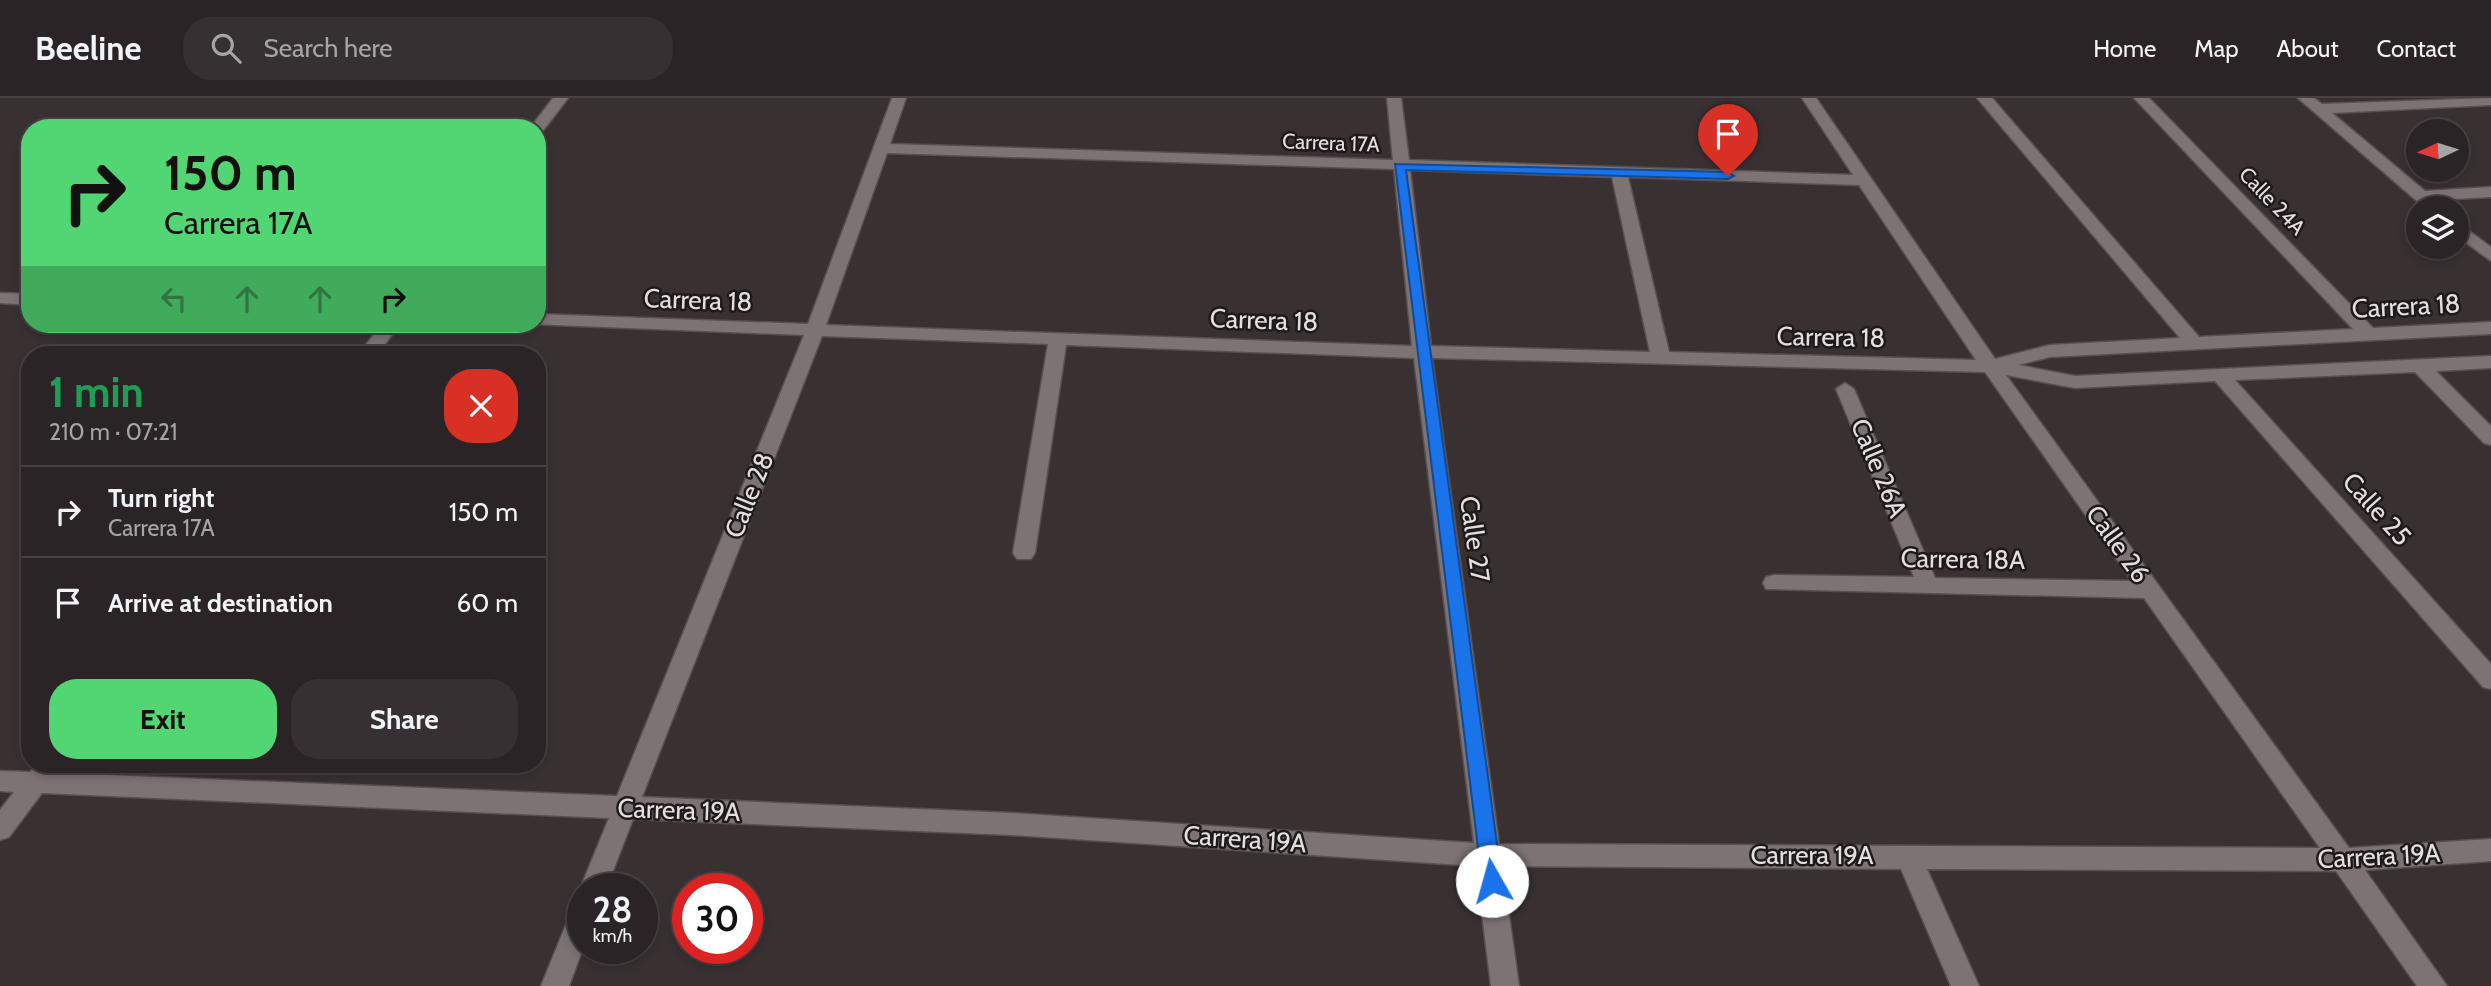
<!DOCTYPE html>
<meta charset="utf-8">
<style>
:root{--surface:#2b2426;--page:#373032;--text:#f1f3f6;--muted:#a6a4a7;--line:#474143;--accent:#52d673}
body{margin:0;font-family:Cabin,sans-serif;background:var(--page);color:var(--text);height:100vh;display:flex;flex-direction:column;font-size:26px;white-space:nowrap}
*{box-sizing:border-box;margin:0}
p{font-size:23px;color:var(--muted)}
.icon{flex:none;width:38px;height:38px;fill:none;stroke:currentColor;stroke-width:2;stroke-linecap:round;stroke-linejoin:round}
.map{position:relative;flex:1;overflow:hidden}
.sheet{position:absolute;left:21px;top:248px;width:525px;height:427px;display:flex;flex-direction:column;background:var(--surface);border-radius:28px;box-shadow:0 4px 10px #0003,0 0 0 2px var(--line)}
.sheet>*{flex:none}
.hud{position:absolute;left:21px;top:21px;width:525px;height:214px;border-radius:28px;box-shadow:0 4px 10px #0003,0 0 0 2px var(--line);background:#52d673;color:#111;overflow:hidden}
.needle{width:46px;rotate:266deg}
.fabs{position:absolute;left:2406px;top:21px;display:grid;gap:14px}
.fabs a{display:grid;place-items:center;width:63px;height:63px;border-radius:50%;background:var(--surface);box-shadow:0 4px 10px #0003,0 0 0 2px var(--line);font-size:35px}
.speed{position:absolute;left:567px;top:775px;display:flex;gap:14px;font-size:35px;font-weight:700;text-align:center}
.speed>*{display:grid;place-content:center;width:91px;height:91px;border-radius:50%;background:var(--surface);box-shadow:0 4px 10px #0003,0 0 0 2px var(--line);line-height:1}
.speed small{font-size:18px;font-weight:400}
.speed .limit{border:10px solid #d22;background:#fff;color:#111}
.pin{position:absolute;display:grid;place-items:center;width:60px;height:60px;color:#fff;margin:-72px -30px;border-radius:50% 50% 50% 0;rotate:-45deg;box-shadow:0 0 7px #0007}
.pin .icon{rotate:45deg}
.me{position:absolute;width:77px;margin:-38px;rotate:353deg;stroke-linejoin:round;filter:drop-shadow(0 0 5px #0008)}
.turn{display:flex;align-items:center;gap:24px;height:147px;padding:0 28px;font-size:32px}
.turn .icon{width:91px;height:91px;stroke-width:2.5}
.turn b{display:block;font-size:49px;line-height:60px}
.lanes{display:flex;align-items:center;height:66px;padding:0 28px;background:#0003;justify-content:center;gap:35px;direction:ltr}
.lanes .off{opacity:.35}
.round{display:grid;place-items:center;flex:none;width:74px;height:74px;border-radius:28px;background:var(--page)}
.overview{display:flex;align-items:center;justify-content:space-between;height:119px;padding:0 28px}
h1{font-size:42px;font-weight:700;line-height:52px;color:#1e9e55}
.action{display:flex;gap:14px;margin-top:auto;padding:14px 28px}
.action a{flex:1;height:80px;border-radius:28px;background:var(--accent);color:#111;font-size:28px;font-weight:700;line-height:80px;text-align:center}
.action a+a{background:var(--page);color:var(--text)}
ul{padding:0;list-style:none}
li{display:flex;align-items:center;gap:21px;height:91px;padding:0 28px;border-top:2px solid var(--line)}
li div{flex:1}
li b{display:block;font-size:26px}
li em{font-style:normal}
header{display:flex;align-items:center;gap:42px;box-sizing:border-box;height:98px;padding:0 35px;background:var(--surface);border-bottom:2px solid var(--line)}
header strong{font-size:33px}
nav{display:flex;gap:38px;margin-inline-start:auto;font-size:24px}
.search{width:490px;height:63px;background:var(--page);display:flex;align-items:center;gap:18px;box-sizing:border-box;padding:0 24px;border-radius:28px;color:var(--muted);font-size:26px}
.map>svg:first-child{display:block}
</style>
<header>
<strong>Beeline</strong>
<div class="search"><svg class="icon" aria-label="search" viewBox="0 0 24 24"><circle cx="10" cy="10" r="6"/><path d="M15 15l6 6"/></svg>Search here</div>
<nav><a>Home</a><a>Map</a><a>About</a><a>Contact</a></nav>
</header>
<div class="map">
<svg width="2491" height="888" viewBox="0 0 2491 888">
<rect width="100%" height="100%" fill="#393032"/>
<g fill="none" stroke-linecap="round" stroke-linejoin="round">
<g stroke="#574f51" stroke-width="3">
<path id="minor" d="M 553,0 L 568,0 L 542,34 L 537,36 L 537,30 L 530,30 Z
M 892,0 L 906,0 L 890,46 L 1393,62 L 1387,0 L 1401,0 L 1409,62 L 1853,77 L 1802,0 L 1816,0 L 1995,261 L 2050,247 L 2180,240 L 1977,0 L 1992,0 L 2199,239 L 2353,231 L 2134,0 L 2149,0 L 2373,230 L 2491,224 L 2491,236 L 2050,259 L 2018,267 L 2075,278 L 2491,258 L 2491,270 L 2436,273 L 2491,328 L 2491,347 L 2484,345 L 2415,274 L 2235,282 L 2491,566 L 2491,591 L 2483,589 L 2215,283 L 2075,290 L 2006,277 L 2349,750 L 2491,741 L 2491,763 L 2365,772 L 2447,888 L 2417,888 L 2336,773 L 1927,771 L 1979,888 L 1951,888 L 1901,771 L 1502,768 L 1519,888 L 1491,888 L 1476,768 L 1012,737 L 633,721 L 606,791 L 583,791 L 583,797 L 580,791 L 609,720 L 42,695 L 9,739 L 0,742 L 0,712 L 14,694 L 0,693 L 0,673 L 30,674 L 36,667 L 62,667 L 58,675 L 617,698 L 804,237 L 530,226 L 537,226 L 537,216 L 808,226 ZM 887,55 L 1394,71 L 1412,248 L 826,227 ZM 1410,72 L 1612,79 L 1650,254 L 1431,248 ZM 1628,79 L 1859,87 L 1976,262 L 1669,254 ZM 822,238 L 1048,246 L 1013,455 L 1017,461 L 1031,461 L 1035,455 L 1066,247 L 1414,260 L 1474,745 L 1012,715 L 642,699 ZM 1432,260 L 1985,274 L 2132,483 L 1935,480 L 1854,291 L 1845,285 L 1836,291 L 1914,479 L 1774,477 L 1766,479 L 1763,485 L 1766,491 L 2144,500 L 2320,750 L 1499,746 Z
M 2298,0 L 2314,0 L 2322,6 L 2491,0 L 2491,7 L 2332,15 L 2425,93 L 2491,89 L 2491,99 L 2435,102 L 2443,110 L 2425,110 Z
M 2457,124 L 2491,149 L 2491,163 L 2457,138 Z
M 0,195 L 30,196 L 30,207 L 0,205 Z
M 382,226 L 400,226 L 377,257 L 358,257 Z
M 583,804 L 583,850 L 569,888 L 541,888 L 574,807 Z"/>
</g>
<use href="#minor" fill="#7d7375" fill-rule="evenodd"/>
</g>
<path fill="#1a73e8" stroke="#114b97" stroke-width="2" d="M 1395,66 L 1728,74 L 1734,78 L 1728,81 L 1406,72 L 1502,783 L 1499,789 L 1492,792 L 1485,789 L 1482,783 Z"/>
<g text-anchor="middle" stroke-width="5" stroke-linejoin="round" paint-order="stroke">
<g font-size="21" fill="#e4dedf" stroke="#1e191a">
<text transform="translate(1331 45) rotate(2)" y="7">Carrera 17A</text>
<text transform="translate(2272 103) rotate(46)" y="7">Calle 24A</text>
</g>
<g font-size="26" fill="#e4dedf" stroke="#1e191a">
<text transform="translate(698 202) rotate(2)" y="9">Carrera 18</text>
<text transform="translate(2406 208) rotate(-3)" y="9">Carrera 18</text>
<text transform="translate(1264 222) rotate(2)" y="9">Carrera 18</text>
<text transform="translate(1831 239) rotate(1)" y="9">Carrera 18</text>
<text transform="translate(1879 370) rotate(67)" y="9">Calle 26A</text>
<text transform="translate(749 397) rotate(-68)" y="9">Calle 28</text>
<text transform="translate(2377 411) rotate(48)" y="9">Calle 25</text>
<text transform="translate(1475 441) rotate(82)" y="9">Calle 27</text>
<text transform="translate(2118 446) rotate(54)" y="9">Calle 26</text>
<text transform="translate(1963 461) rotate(1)" y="9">Carrera 18A</text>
<text transform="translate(679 712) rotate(2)" y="9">Carrera 19A</text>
<text transform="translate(1245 741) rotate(4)" y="9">Carrera 19A</text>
<text x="1812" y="766">Carrera 19A</text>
<text transform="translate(2379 758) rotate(-3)" y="9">Carrera 19A</text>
</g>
</g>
</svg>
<div class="fabs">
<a><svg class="needle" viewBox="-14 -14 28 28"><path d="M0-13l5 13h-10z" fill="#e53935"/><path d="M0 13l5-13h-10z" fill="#a6a4a7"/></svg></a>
<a><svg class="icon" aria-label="layers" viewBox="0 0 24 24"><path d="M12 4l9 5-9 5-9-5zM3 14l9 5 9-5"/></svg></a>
</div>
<div class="speed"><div>28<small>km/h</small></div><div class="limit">30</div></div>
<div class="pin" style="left:1728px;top:78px;background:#d93025"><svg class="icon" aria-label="arrive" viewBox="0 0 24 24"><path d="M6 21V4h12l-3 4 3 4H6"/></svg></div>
<svg class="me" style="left:1492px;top:783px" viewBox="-20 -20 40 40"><circle r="19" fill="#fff"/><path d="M0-13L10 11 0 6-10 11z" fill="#1a73e8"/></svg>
<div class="hud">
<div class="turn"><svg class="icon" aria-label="right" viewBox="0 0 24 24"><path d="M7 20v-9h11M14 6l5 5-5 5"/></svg><div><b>150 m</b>Carrera 17A</div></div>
<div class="lanes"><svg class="icon off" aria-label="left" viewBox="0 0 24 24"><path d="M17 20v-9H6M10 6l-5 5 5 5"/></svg><svg class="icon off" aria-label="ahead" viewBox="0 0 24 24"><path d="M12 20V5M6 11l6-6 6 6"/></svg><svg class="icon off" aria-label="ahead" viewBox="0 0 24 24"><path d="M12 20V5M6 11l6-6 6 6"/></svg><svg class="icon" aria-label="right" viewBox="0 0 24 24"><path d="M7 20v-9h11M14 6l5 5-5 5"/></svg></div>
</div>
<section class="sheet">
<div class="overview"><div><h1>1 min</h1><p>210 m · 07:21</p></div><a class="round" style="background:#d93025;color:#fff"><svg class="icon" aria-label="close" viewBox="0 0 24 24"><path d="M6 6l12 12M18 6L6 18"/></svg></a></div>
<ul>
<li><svg class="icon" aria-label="right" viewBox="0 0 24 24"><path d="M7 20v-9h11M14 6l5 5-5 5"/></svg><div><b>Turn right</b><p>Carrera 17A</p></div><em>150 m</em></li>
<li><svg class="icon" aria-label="arrive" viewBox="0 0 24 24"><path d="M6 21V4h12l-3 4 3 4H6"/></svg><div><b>Arrive at destination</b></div><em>60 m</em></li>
</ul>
<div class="action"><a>Exit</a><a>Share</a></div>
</section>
</div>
